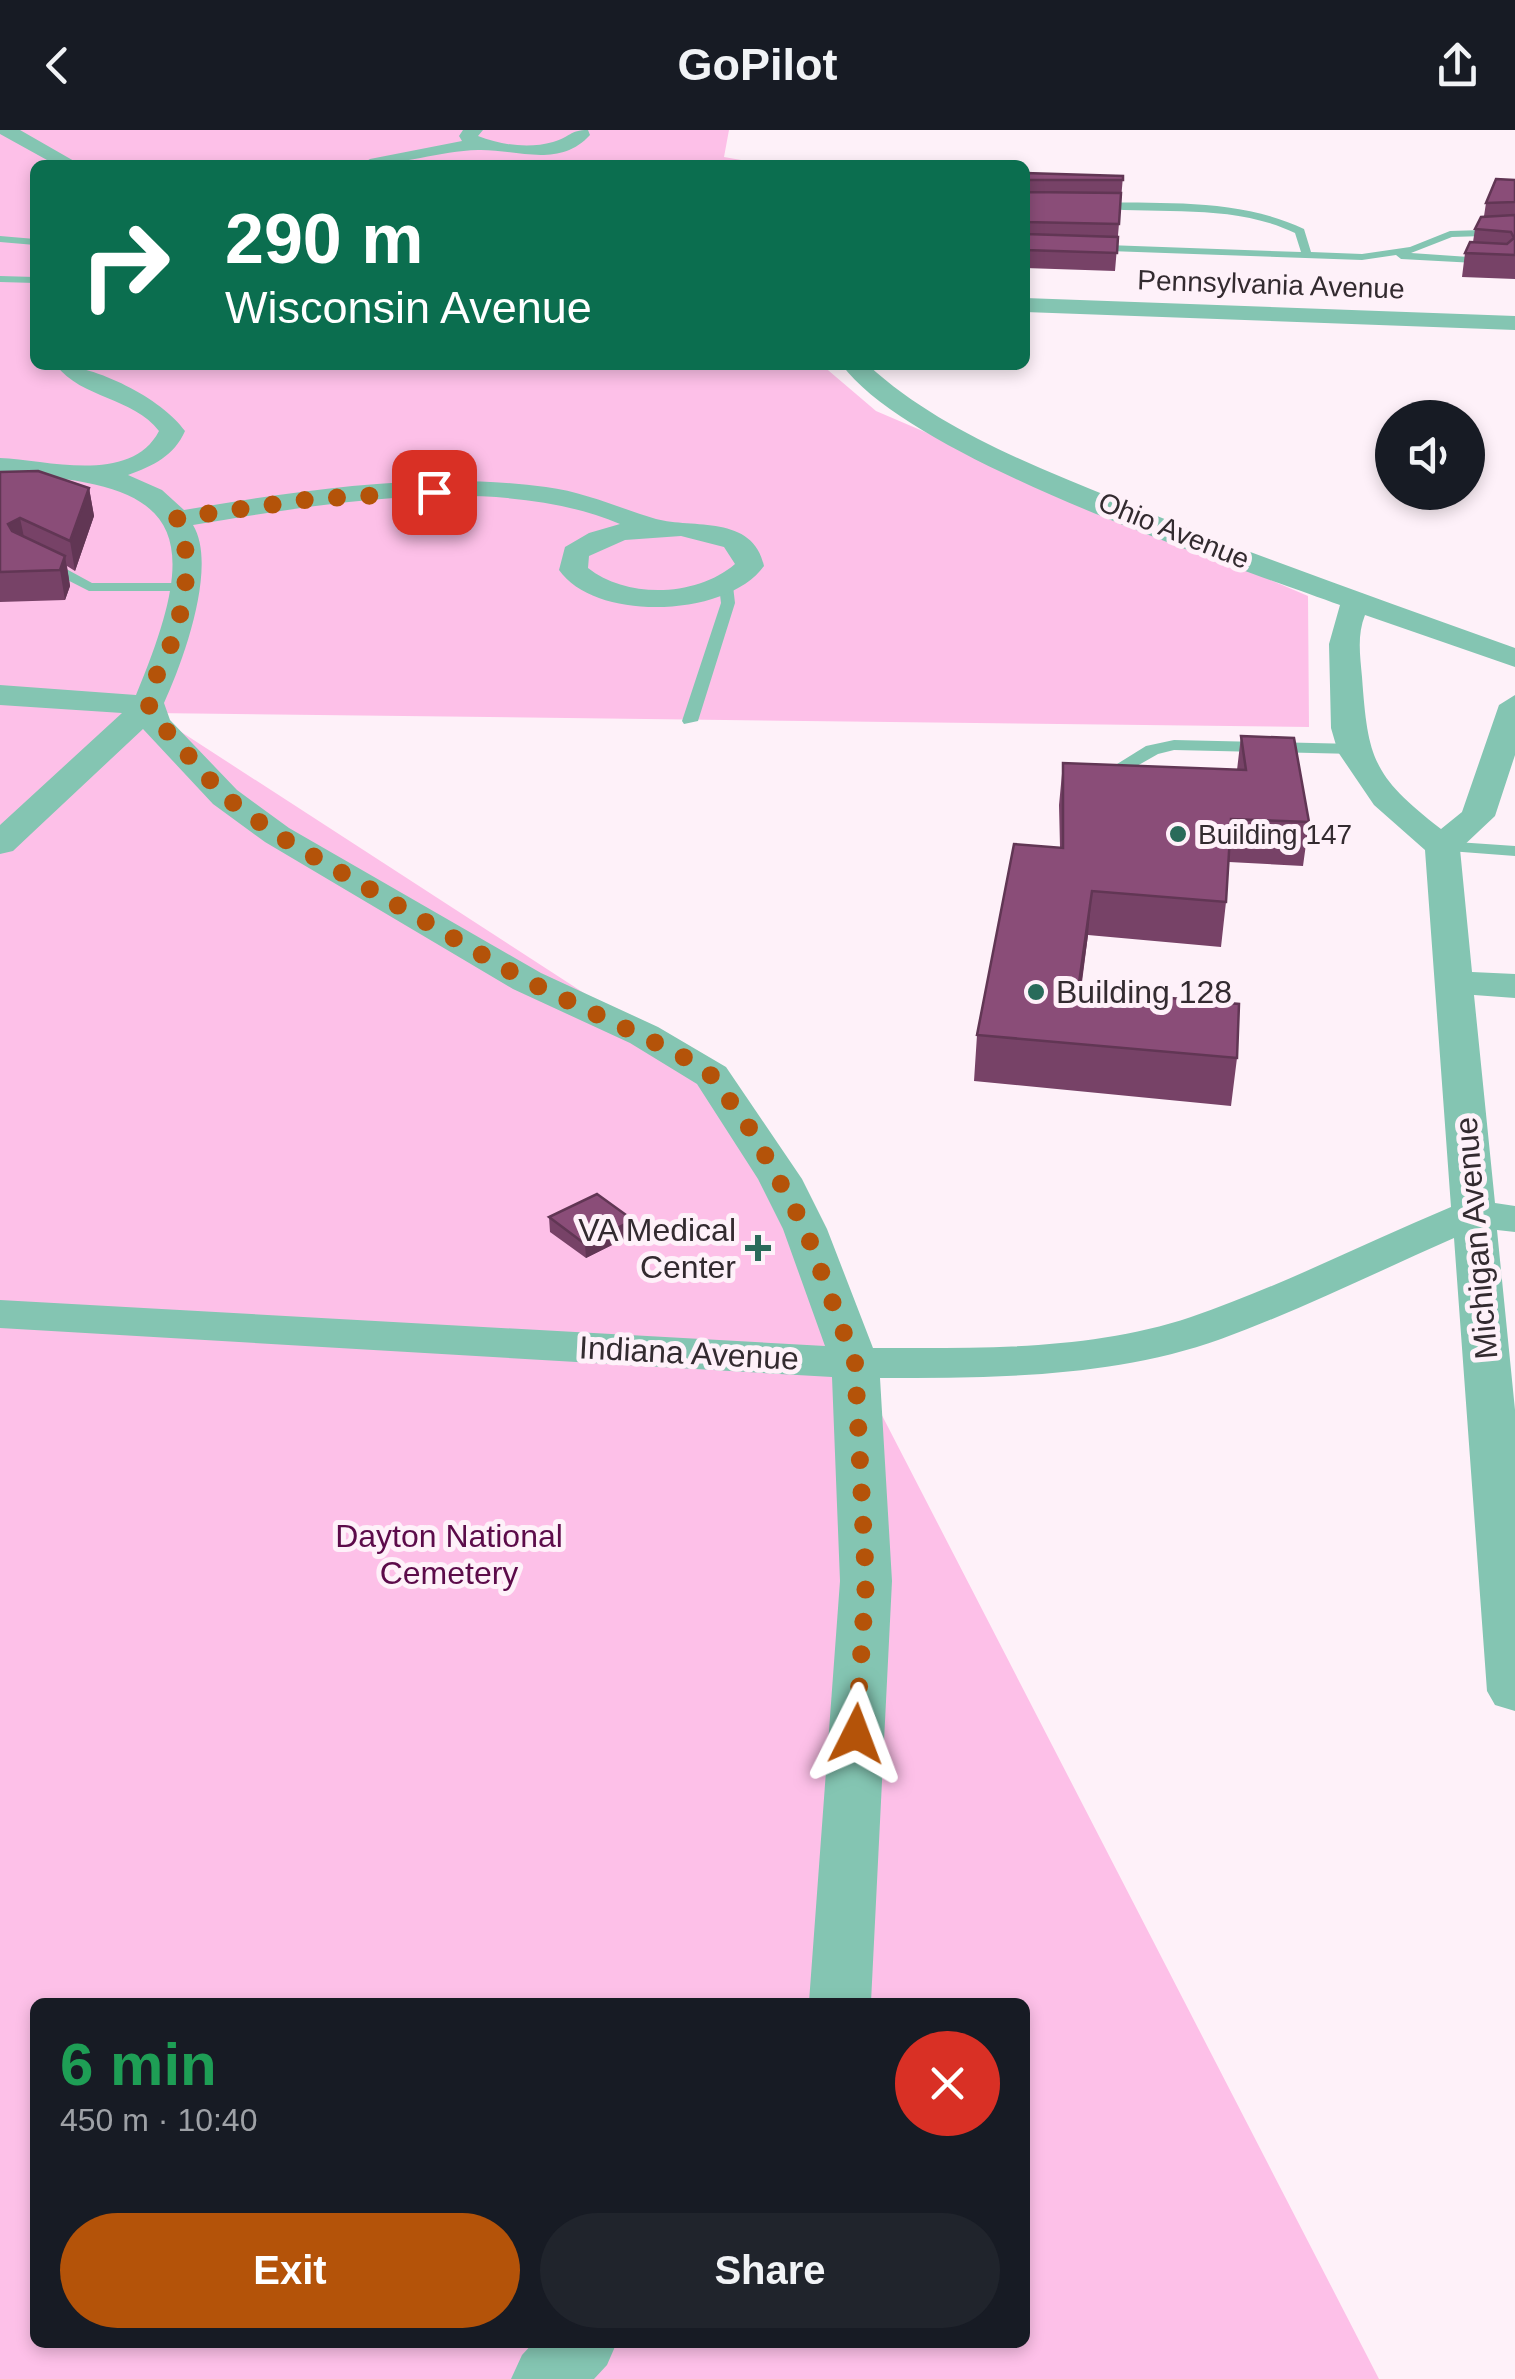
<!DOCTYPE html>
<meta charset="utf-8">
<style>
:root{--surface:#171b24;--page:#20242c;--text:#f1f3f6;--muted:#9ea1a6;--accent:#b45309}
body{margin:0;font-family:Arial,sans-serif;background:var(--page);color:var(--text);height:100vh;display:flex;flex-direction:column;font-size:38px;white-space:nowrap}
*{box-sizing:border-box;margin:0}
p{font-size:32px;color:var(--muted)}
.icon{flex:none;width:55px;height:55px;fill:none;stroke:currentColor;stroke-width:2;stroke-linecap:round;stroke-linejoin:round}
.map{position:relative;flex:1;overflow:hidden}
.details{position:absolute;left:30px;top:1868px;width:1000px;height:350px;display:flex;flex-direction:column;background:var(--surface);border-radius:15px;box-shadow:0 5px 15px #0003}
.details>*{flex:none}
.hud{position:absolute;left:30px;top:30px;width:1000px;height:210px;border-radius:15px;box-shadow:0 5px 15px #0003;background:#0b6e4f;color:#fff;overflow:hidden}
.buttons{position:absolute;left:1375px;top:270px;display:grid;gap:20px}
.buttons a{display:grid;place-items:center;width:110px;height:110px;border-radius:50%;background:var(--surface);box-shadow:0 5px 15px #0003;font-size:50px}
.pin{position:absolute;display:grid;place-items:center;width:85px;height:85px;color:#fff;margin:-42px;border-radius:20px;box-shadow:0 5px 15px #0006}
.me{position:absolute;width:110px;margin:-55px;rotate:3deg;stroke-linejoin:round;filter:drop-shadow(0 0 8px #0008)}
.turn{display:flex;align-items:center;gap:35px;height:210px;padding:0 30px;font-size:45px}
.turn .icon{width:130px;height:130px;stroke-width:2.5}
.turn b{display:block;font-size:70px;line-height:85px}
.round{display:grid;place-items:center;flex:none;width:105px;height:105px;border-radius:52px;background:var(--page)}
.summary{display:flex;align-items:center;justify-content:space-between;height:170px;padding:0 30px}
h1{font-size:60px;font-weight:700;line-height:75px;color:#1e9e55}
.button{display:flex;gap:20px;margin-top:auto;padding:20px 30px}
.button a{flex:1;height:115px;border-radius:60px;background:var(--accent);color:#fff;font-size:40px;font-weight:700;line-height:115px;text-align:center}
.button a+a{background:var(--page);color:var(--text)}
header{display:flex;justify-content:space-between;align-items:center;height:130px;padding:0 30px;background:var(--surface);font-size:45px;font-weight:700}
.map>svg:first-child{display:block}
</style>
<header><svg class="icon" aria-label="back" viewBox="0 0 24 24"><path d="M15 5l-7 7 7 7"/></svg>GoPilot<svg class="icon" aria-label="share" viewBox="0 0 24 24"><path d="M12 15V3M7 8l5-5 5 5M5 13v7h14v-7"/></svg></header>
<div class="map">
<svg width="1515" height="2249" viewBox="0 0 1515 2249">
<rect width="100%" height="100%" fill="#fef1f9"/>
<path fill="#fdc0e8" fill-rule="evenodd" d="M 0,0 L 729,0 L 724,27 L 770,35 L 35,35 L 35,235 L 822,235 L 876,281 L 1308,466 L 1309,597 L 152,583 L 712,946 L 855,1233 L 1379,2249 L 0,2249 ZM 35,1872 L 1025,1872 L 1025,2212 L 35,2212 Z"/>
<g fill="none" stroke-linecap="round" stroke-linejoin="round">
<path fill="#84c5b2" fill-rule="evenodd" d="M 1093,72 C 1163,74 1239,68 1304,99 L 1311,122 L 1362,124 L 1410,117 L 1450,101 L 1515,99 L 1515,105 L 1452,107 L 1411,123 L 1498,129 L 1494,134 L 1401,129 L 1396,125 L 1362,130 L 1025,118 L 1025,112 L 1301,122 L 1295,103 C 1230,72 1159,86 1089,77 Z
M 0,106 L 35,109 L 35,115 L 0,112 Z
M 0,146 L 35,147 L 35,153 L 0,152 Z
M 38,429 L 48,429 L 92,453 L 183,453 L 190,457 L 183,461 L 89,461 L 38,435 Z
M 726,452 L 733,456 L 735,473 L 698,591 L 684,594 L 682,591 L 721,473 L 719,456 Z
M 1174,610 L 1355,614 L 1363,619 L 1355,624 L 1174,620 L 1158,624 L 1107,653 L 1101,654 L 1093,649 L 1146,616 Z
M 1442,711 L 1515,716 L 1515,726 L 1436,720 L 1436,712 Z"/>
<path fill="#84c5b2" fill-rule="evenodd" d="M 0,0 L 20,0 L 81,35 L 56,35 L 0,4 Z
M 463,0 L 483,0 L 478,6 C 501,15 529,19 553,12 C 571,7 569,0 588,0 L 590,5 C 559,39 516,19 478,20 C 439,21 403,35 360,35 L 370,29 L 462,11 L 459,6 Z
M 1025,168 L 1515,186 L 1515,200 L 1025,182 Z
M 56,235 C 94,235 162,268 185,301 C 174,326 153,336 128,345 L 162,360 L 184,380 C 302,360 426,341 546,357 C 585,362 619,378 656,389 C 693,399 753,384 764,436 C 728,487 596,493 559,440 L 565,417 L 589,403 L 620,394 C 497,342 321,374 193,395 C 218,436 183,532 164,573 L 170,590 L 237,660 L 289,698 L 541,843 L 658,897 L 726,937 L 802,1049 L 827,1099 L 873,1218 C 978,1218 1090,1221 1191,1187 C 1279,1157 1365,1113 1451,1077 L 1425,720 L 1374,675 L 1338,622 L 1331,598 L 1329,514 L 1340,475 C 1222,432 913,330 842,235 L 868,235 C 937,298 1029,334 1115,369 C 1247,423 1381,470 1515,518 L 1515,537 L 1365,485 C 1357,505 1360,525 1362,547 C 1368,630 1373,646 1441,699 L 1462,682 L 1499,575 L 1515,565 L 1515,625 L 1495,686 L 1460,719 L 1472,842 L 1515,844 L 1515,868 L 1474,865 L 1495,1073 L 1515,1076 L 1515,1102 L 1497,1100 L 1515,1280 L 1515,1581 L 1495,1575 L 1487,1561 L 1454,1108 C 1377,1142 1300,1180 1221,1209 C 1112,1248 993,1248 880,1248 L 892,1451 L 871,1872 L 809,1872 L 840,1451 L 832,1247 L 0,1198 L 0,1170 L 825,1216 L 783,1099 L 758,1049 L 697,954 L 630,913 L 513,859 L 265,712 L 213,674 L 143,599 L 31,704 L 13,721 L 0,724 L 0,695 L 122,583 L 0,575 L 0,555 L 136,565 C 206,398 183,351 0,344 L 0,328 C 47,330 131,355 159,301 C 133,267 82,269 56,235 ZM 681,406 L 724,417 L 735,434 C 697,467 627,469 588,438 L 589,426 L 625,410 Z
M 534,2212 L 617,2212 L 607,2235 L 594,2249 L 511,2249 L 522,2225 Z"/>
</g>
<path fill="#774267" d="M 1025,43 L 1123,46 L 1115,141 L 1025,138 Z
M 1515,50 L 1515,149 L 1462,147 L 1465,123 L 1473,112 L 1475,99 L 1484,86 L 1486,73 Z
M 0,342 L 89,358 L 94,386 L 75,441 L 67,436 L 70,456 L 65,470 L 0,472 Z
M 1241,606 L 1309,692 L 1303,736 L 1229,732 L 1226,772 L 1221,817 L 1088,805 L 1081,860 L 1237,928 L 1231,976 L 974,951 L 977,905 L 1060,717 L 1059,675 L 1063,633 L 1237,640 Z
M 549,1087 L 633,1090 L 634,1104 L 586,1128 L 550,1102 Z"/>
<path fill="#613654" d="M 89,358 L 94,386 L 75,441 L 70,411 Z
M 20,388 L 26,417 L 13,423 L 8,394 Z
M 65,426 L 70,456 L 65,470 L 60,440 Z
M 1092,761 L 1088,805 L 1074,906 L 1078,860 Z
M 633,1090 L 634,1104 L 586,1128 L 585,1114 Z"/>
<path fill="#8a4d78" stroke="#613654" stroke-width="2.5" d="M 1025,43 L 1123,46 L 1123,50 L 1025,50 Z
M 1496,49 L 1515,50 L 1515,72 L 1486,73 Z
M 1025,59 L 1026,62 L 1121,63 L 1119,94 L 1025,92 Z
M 1515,85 L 1515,125 L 1465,123 L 1470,112 L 1507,114 L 1514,108 L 1511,102 L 1475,99 L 1481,87 Z
M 1025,102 L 1026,104 L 1118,107 L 1117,123 L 1025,120 Z
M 38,341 L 89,358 L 70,411 L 20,388 L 8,394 L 12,401 L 65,426 L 60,440 L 0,442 L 0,342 Z
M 1241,606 L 1294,608 L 1309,692 L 1231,689 L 1226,772 L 1092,761 L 1078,860 L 1239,874 L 1237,928 L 977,905 L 1014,714 L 1063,718 L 1063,633 L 1246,640 Z
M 597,1064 L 633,1090 L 585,1114 L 549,1087 Z"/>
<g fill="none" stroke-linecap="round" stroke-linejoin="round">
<path stroke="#b45309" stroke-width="18" stroke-dasharray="0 32.4" d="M 434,362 L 312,369 L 177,388 C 194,426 185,476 171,514 C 163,536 145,559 150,582 L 224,666 L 277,705 L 527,851 L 679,924 L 712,946 L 753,1003 L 805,1098 L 855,1233 L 866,1451 L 856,1604"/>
</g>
<g fill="#296b5a" stroke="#fef1f9" stroke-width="4">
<circle cx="1178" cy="704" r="10"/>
<circle cx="1036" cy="862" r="10"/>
<path d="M753 1103h10v10h10v10h-10v10h-10v-10h-10v-10h10z"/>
</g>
<g text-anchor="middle" stroke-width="10" stroke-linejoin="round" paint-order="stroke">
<g font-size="28" fill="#332b30" stroke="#fef1f9">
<text transform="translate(1271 154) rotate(2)" y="10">Pennsylvania Avenue</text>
<text transform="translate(1174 400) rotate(22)" y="10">Ohio Avenue</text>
</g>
<g font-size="28" fill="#332b30" stroke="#fef1f9" text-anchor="start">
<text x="1198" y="714">Building 147</text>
</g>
<g font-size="32" fill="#332b30" stroke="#fef1f9" text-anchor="start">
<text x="1056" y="873">Building 128</text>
<text x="736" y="1111" text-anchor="end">VA Medical<tspan x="736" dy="37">Center</tspan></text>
</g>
<g font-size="32" fill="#332b30" stroke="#fef1f9">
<text transform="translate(1476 1108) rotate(-95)" y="11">Michigan Avenue</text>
<text transform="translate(689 1223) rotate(3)" y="11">Indiana Avenue</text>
</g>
<g font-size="32" fill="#5c0b4a" stroke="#fef1f9">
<text x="449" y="1417">Dayton National<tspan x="449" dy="37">Cemetery</tspan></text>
</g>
</g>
</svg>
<div class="buttons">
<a><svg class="icon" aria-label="sound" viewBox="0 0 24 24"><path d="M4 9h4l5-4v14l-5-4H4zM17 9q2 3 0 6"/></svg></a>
</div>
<div class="pin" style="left:434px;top:362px;background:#d93025"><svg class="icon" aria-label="arrive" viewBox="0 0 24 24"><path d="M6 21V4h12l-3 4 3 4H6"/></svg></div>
<svg class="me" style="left:856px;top:1604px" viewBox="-20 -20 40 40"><path d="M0-17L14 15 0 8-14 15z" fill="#b45309" stroke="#fff" stroke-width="4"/></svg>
<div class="hud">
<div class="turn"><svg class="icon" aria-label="right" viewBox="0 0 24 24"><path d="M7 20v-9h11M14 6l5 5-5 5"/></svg><div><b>290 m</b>Wisconsin Avenue</div></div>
</div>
<section class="details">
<div class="summary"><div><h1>6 min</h1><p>450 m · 10:40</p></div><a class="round" style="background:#d93025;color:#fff"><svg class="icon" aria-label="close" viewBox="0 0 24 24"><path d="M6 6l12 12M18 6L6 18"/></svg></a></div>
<div class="button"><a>Exit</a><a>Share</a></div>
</section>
</div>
